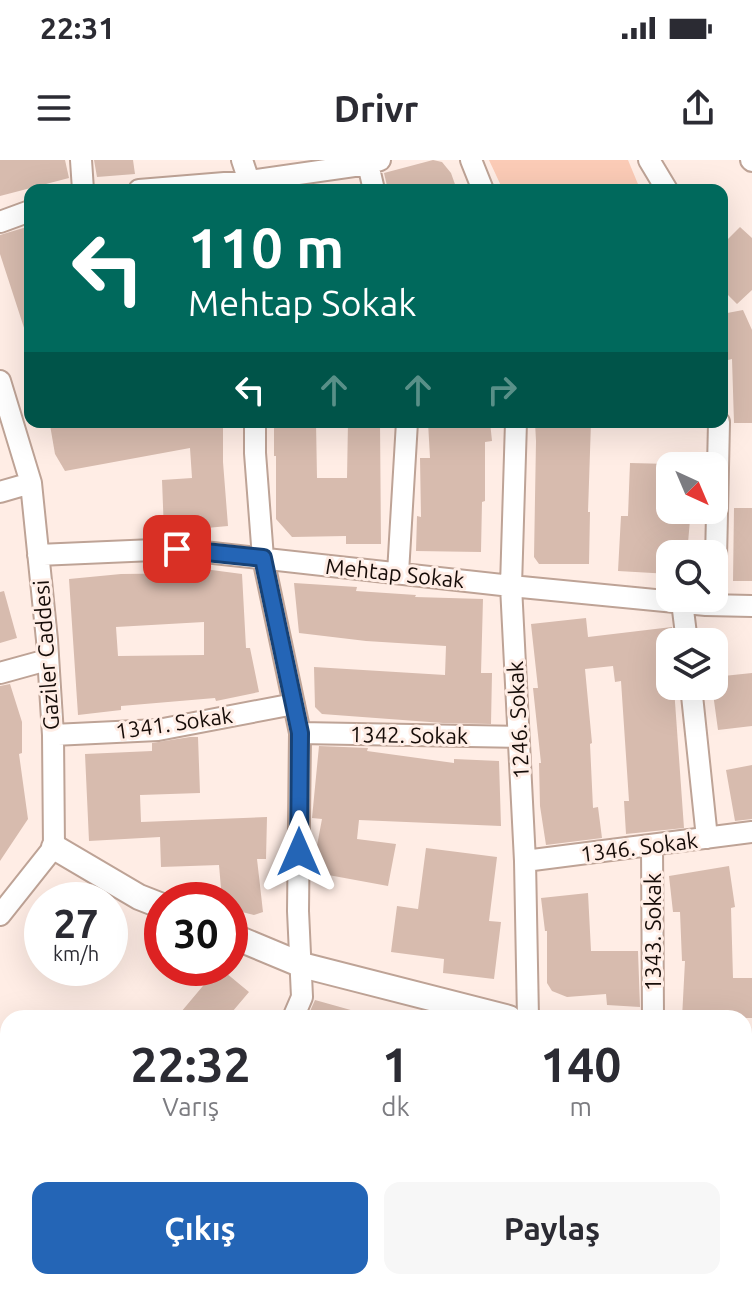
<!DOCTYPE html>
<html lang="tr">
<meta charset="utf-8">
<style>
:root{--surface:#fff;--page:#f7f7f7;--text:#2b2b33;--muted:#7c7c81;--accent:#2465b6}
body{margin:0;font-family:Ubuntu,sans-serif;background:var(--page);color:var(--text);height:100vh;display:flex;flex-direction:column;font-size:30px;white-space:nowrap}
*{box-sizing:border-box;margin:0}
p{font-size:26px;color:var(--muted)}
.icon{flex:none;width:44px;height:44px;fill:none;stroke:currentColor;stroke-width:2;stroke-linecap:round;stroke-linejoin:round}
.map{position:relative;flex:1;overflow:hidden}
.panel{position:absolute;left:0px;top:850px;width:752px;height:280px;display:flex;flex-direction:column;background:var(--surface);border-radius:24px 24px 0 0;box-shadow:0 8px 32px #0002}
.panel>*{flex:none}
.guide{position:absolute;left:24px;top:24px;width:704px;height:244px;border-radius:16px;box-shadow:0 8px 32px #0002;background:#00695c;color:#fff;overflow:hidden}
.needle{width:52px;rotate:136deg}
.fabs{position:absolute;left:656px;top:292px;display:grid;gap:16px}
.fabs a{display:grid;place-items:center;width:72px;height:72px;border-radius:16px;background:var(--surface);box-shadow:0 8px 32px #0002;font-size:40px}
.speed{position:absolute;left:24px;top:722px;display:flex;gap:16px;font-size:40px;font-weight:700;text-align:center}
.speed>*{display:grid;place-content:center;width:104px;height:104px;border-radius:50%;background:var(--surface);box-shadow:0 8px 32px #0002;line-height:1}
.speed small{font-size:20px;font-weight:400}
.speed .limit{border:12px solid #d22;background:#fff;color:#111}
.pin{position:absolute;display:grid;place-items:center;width:68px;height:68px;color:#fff;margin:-34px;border-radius:16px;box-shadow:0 4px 12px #0006}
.me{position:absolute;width:88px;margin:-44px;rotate:0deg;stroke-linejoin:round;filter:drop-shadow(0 0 6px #0008)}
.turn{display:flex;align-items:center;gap:28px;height:168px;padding:0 32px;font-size:36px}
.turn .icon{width:104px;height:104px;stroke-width:2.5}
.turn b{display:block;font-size:56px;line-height:68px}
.lanes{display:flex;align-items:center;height:76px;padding:0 32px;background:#0003;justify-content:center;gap:40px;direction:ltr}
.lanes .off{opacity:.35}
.eta{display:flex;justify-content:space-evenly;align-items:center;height:136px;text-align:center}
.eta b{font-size:48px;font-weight:600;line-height:56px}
.button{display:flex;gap:16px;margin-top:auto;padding:16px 32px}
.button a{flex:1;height:92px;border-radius:16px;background:var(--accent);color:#fff;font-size:32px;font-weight:600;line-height:92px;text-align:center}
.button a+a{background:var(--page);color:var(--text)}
.status{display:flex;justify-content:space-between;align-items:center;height:56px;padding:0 40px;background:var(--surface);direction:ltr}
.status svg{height:22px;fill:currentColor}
header{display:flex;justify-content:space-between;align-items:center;height:104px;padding:0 32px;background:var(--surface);font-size:36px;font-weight:600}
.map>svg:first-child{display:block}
</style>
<div class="status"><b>22:31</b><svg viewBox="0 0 49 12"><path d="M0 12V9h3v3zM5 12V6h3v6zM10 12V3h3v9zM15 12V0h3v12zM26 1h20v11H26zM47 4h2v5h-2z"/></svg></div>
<header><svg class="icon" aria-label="menu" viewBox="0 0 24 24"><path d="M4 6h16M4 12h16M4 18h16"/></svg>Drivr<svg class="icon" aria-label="share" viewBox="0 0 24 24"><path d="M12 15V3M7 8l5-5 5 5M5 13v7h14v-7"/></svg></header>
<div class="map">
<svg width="752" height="1130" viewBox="0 0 752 1130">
<rect width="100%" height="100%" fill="#ffede5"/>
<path fill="#fbcbb6" d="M 489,0 L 628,0 L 640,29 L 503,30 Z"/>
<path fill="#d7bbae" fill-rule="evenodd" d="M 0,0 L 65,0 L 69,18 L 0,36 Z
M 94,0 L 133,0 L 135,14 L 97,17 Z
M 433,0 L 442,2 L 451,13 L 457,30 L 388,30 L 384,13 Z
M 30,66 L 30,177 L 27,177 L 0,94 L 0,75 Z
M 740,67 L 752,78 L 752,130 L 737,144 L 722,129 L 722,85 Z
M 743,150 L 752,170 L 752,263 L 734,263 L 732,199 L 728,200 L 722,174 L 722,154 Z
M 58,262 L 223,262 L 223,302 L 228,366 L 164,372 L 162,320 L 192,318 L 190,288 L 65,311 L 55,294 L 50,265 Z
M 274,262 L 316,262 L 317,318 L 347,318 L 348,262 L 380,262 L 381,384 L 346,384 L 346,376 L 292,377 L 276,359 L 276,296 L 274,296 Z
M 428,262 L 490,262 L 492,281 L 485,282 L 485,341 L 482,342 L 481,392 L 416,391 L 417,356 L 421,357 L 420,298 L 430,298 Z
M 535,262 L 591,262 L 588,352 L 590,352 L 589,404 L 539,404 L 534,397 L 536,281 Z
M 630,303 L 670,304 L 670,359 L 690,360 L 687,394 L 670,394 L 670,414 L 618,411 L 621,356 L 628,356 Z
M 734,348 L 752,348 L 752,421 L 733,421 Z
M 204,409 L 242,414 L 246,488 L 250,488 L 259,532 L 216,541 L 215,538 L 121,546 L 121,550 L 78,555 L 69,419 L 121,414 L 204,413 ZM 204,462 L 204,495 L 118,496 L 116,467 Z
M 294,423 L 357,427 L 356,431 L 416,435 L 415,437 L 483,439 L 481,513 L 492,513 L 491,564 L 443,563 L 322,554 L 315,547 L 314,507 L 445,515 L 446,486 L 366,481 L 299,473 Z
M 4,431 L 17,478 L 0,483 L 0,432 Z
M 586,458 L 588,477 L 672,467 L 674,482 L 670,482 L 670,529 L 674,528 L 684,668 L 626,674 L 624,641 L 629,641 L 621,521 L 615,522 L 613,506 L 585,509 L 592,583 L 590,584 L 593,648 L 598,647 L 602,678 L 546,685 L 540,646 L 539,603 L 541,603 L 533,528 L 538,528 L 531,464 Z
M 752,513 L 752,566 L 718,570 L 712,526 L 714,526 L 714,517 Z
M 10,524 L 22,562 L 22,593 L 19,594 L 28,659 L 0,701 L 0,526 Z
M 190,577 L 198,577 L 200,633 L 140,635 L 141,662 L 267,657 L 266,699 L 257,699 L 263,752 L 254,755 L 230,749 L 230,740 L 222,740 L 219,705 L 161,707 L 160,677 L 89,681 L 85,594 L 152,591 L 152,583 Z
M 319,586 L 368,588 L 367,591 L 454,603 L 454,599 L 499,601 L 501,666 L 359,660 L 357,679 L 396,684 L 388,726 L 312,712 L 322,659 L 312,658 Z
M 752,605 L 752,659 L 735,661 L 726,610 Z
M 426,688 L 497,697 L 489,761 L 501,762 L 494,819 L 443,813 L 444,799 L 391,792 L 397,746 L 418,749 Z
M 729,706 L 735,747 L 731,748 L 733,818 L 752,818 L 752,858 L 682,858 L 685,801 L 682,801 L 680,752 L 673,752 L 669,716 Z
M 588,733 L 591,791 L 638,791 L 640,847 L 607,845 L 606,834 L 567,837 L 552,831 L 547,823 L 547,771 L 545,771 L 541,738 Z
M 218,808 L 220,808 L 249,832 L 227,858 L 176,858 Z
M 315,840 L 365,854 L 364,858 L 307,858 Z"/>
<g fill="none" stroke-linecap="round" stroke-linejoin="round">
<g stroke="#bea396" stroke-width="24">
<path id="minor" d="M 81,0 L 83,30
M 242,0 L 249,21 L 249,30
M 471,0 L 483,30
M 649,0 L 667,30
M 751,0 L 752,1
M 368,4 L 374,30
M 139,30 L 249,21 L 368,4 L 380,0
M 0,62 L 30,51
M 0,221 L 31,323 L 47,480 L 53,575 L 54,687 L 0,755
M 255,262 L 255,293 L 263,398 L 300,573 L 298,751 L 302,837 L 293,858
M 516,262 L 511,426 L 525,701 L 528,858
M 0,332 L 31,323
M 38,395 L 177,389 L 511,426 L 706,445 L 752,446
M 398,413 L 407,262
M 682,442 L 687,482
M 715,445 L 719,262
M 0,513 L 47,500
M 691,526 L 707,678
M 300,573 L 518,577
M 53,575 L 158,570 L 294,544
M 652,686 L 653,858
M 525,701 L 752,672
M 0,904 L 8,907
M 637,1122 L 646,1130
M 60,1130 L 70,1122
M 493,1130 L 500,1122"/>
</g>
<g stroke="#bea396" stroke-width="28">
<path id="tertiary" d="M 54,687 L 139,737 L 162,746
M 230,775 L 302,805 L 509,858
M 744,896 L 752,898"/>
</g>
<use href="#minor" stroke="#fff" stroke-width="20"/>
<use href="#tertiary" stroke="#fff" stroke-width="24"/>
</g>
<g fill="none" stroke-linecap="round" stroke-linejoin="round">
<g stroke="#174276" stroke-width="20">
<path id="route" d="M 177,389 L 263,398 L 300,573 L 299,692"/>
</g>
<use href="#route" stroke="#2465b6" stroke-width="14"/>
</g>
<g text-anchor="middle" stroke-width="6" stroke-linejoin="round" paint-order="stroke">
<g font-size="22" fill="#160c08" stroke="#ffede5">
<text transform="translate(395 413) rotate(6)" y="8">Mehtap Sokak</text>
<text transform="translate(46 495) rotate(-94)" y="8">Gaziler Caddesi</text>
<text transform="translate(518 560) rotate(-93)" y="8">1246. Sokak</text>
<text transform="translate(174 563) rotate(-8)" y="8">1341. Sokak</text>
<text transform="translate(409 575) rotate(1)" y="8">1342. Sokak</text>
<text transform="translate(639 687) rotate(-7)" y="8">1346. Sokak</text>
<text transform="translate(653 772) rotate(-90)" y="8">1343. Sokak</text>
</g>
</g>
</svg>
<div class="fabs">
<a><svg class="needle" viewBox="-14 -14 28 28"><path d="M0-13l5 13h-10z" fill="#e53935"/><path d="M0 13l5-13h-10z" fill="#7c7c81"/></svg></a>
<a><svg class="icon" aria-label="search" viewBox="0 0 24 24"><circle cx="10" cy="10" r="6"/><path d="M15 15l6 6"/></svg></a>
<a><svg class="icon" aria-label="layers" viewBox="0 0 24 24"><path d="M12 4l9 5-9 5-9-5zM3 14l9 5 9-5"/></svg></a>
</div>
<div class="speed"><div>27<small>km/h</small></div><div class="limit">30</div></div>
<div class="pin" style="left:177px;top:389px;background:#d93025"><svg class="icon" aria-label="arrive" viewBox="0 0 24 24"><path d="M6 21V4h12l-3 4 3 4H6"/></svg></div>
<svg class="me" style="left:299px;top:692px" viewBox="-20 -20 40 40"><path d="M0-17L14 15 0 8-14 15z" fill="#2465b6" stroke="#fff" stroke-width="4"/></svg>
<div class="guide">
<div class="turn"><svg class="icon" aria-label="left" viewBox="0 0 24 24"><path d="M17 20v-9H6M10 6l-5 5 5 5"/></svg><div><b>110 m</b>Mehtap Sokak</div></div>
<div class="lanes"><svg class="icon" aria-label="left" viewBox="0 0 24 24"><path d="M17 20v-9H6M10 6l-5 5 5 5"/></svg><svg class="icon off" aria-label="ahead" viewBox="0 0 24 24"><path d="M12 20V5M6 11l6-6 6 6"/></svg><svg class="icon off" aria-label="ahead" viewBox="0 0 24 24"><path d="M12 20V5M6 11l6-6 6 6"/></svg><svg class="icon off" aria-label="right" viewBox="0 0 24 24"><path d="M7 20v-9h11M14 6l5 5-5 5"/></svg></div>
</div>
<section class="panel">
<div class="eta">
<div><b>22:32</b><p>Varış</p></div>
<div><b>1</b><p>dk</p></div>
<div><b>140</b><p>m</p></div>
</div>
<div class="button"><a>Çıkış</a><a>Paylaş</a></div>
</section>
</div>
